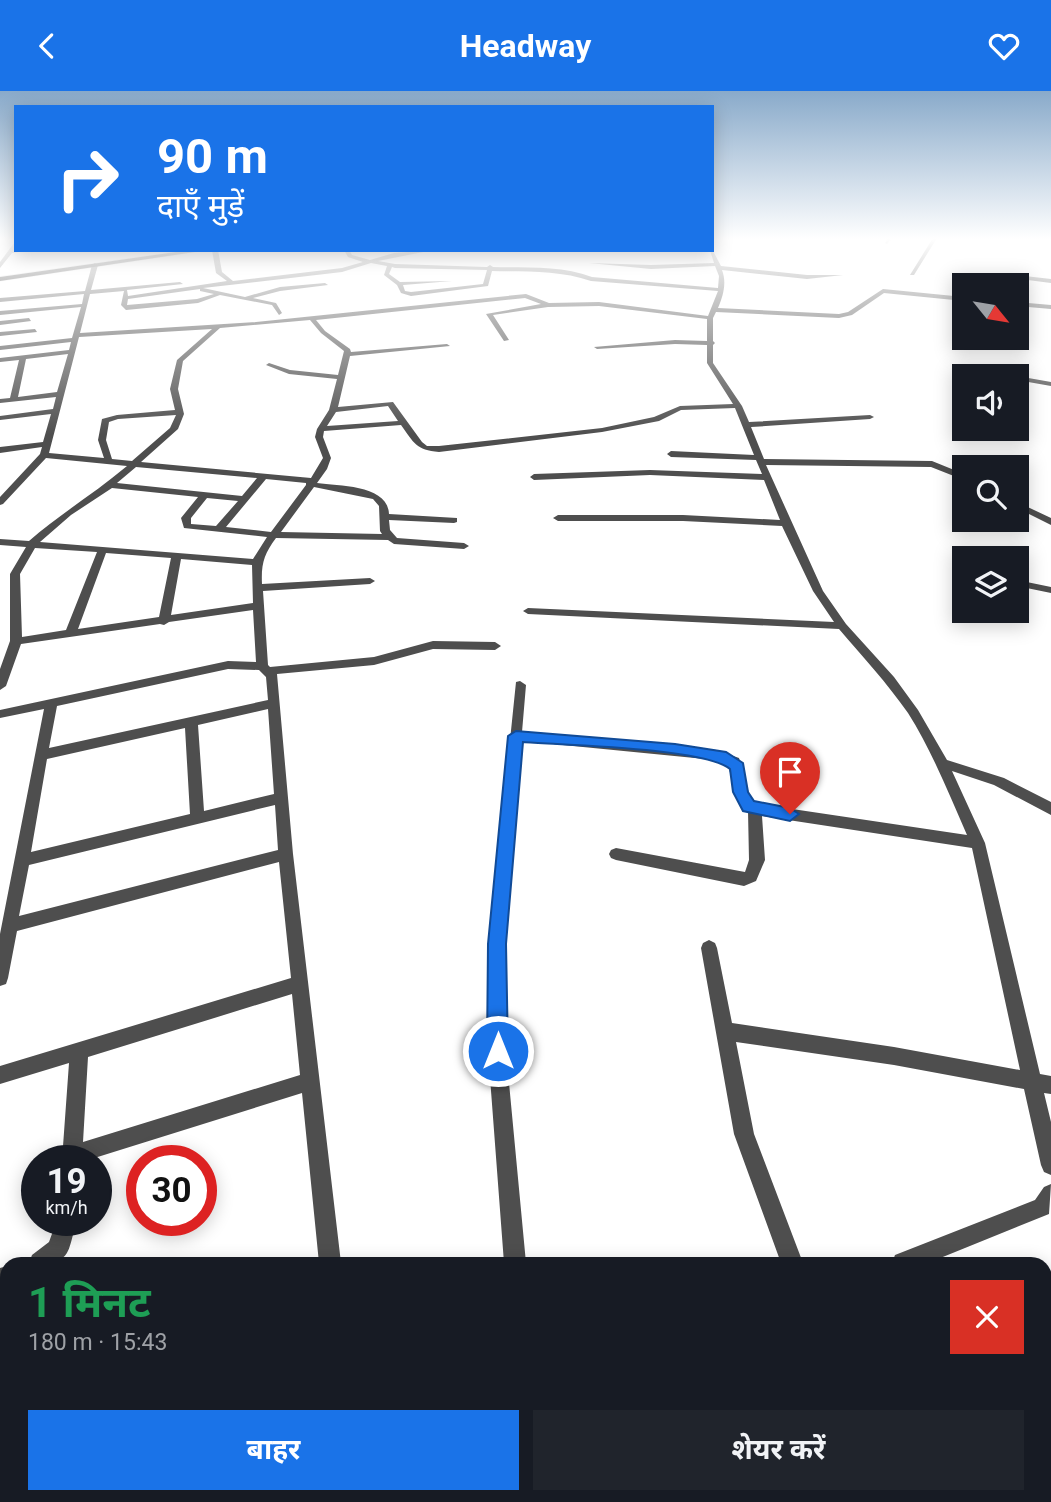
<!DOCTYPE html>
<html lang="hi">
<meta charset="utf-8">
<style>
:root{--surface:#171b24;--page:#20242c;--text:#f1f3f6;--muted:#9ea1a6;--accent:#1a73e8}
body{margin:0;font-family:Roboto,"Noto Sans Devanagari",sans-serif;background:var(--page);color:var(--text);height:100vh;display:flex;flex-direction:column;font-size:26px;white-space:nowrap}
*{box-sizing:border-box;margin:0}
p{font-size:23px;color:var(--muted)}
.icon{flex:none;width:38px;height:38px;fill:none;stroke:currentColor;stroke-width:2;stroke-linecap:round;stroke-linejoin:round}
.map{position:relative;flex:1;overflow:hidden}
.drawer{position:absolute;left:0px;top:1166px;width:1052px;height:247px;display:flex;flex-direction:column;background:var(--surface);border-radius:21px 21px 0 0;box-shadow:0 4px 18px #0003}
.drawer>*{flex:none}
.top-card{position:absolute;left:14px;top:14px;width:700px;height:147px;border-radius:0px;box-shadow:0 4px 18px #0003;background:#1a73e8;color:#fff;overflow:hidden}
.needle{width:46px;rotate:120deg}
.tools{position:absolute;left:952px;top:182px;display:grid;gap:14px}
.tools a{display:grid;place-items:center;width:77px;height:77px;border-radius:0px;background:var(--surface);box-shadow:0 4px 18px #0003;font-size:35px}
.speed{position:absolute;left:21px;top:1054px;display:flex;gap:14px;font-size:35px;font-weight:700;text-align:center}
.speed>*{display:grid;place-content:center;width:91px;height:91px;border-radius:50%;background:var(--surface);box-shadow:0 4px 18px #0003;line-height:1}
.speed small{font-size:18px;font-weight:400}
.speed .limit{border:10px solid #d22;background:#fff;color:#111}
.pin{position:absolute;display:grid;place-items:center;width:60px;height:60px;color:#fff;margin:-72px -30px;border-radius:50% 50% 50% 0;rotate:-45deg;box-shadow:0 0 7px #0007}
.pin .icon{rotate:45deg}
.me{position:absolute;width:77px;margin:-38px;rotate:0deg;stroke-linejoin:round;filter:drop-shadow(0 0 5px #0008)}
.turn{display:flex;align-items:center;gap:24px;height:147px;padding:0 28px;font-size:32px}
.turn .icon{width:91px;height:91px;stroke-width:2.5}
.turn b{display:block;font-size:49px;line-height:60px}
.round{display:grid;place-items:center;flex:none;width:74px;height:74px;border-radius:0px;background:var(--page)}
.overview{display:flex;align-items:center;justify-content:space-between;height:119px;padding:0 28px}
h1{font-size:42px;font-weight:700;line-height:52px;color:#1e9e55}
.cta{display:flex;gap:14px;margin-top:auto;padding:14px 28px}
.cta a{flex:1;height:80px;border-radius:0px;background:var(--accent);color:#fff;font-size:28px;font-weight:700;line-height:80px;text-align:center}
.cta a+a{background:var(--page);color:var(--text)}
header{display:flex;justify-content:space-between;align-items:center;height:91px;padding:0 28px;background:var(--accent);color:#fff;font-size:32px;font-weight:700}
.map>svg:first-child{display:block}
</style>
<header><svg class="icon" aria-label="back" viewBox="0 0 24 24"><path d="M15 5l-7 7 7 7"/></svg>Headway<svg class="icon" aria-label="heart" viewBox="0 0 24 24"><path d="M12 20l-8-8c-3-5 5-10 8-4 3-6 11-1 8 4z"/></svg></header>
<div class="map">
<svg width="1051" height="1411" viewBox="0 0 1051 1411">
<rect width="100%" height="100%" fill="#fff"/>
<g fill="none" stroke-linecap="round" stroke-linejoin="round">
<g stroke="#dbdbdb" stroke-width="1">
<path id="primary" d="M 190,159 L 208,159 L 0,190 L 0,186 Z"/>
</g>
<path fill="#4e4e4e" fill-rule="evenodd" d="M 888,147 L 892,147 L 887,153 L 885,152 Z
M 933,147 L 937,147 L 914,184 L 910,184 Z
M 14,152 L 14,159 L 33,159 L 12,162 L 0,177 L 0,171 Z
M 712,158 L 721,175 L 807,184 L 843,184 L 807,188 L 722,179 C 727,192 723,205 718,217 L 839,223 L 848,221 L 883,198 L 964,206 L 964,210 L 884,202 L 852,224 L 839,227 L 716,221 L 713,227 L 713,250 L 715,252 L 713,254 L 713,272 L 742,315 L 749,331 L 870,324 L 874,326 L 870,328 L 751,336 L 764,368 L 932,370 L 964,383 L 964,389 L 931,376 L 766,374 L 823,500 L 846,533 L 894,586 L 918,619 L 947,669 L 1004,687 L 1051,711 L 1051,724 L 994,694 L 952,680 L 985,752 L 1040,983 L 1051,985 L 1051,1003 L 1044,1002 L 1051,1031 L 1051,1084 L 1044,1081 L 1041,1074 L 1024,998 L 894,974 L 736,951 L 754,1043 L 803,1172 L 781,1172 L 734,1043 L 701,857 L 703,852 L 709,849 L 715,852 L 717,857 L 732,932 L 894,956 L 1020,979 L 972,757 L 762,725 L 765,769 L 756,790 L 744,795 L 616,769 L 611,767 L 609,763 L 611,759 L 616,757 L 745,781 L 749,769 L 748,720 L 737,709 L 728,674 L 715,669 L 522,650 L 505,853 L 506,960 L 526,1172 L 504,1172 L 488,960 L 489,853 L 516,591 L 520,590 L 526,594 L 522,641 L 716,659 L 739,667 L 750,706 L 759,713 L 967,744 C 949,703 932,660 908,622 C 887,592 863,566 839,538 L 528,523 L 523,520 L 528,517 L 834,531 L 813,500 L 782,435 L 683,430 L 558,430 L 553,427 L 558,424 L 683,424 L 780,429 L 764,389 L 650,384 L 534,389 L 530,386 L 534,383 L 650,379 L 762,383 L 756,369 L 671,366 L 667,363 L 671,360 L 754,364 L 735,317 L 681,319 L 659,330 L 602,341 L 439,361 C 416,359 414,352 401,334 L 324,340 L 323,346 L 331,367 L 327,378 L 317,392 C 340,395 388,394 389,423 L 457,427 L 457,431 L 454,432 L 389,429 L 390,439 L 397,447 L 464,452 L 469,455 L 464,458 L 394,453 L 388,449 L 276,447 C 264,463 261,473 262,493 L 370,487 L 375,490 L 370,493 L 263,500 L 268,574 L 270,576 L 374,566 L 433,550 L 495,551 L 501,555 L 495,559 L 433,558 L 374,574 L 277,583 L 293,763 L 341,1172 L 319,1172 L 302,1002 L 88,1069 L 62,1069 L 69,972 L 0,993 L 0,975 L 291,887 L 279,771 L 17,840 L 8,887 L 6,893 L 0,895 L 0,843 L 44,618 L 0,627 L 0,619 L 228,570 L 256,571 L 253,519 L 169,531 L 164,534 L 160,533 L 21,553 L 6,595 L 0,599 L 0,578 L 10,550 L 10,483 L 26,456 L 0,454 L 0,448 L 29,450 C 60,423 95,402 127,375 L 46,367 L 3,413 L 0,414 L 0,406 L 40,363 L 42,356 L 0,362 L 0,356 L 43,351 L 51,323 L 0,329 L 0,325 L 53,318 L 56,306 L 0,312 L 0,308 L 10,307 L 19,269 L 0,271 L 0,267 L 69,259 L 71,251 L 0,259 L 0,255 L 72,247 L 81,216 L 0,224 L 0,220 L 82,213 L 84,203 L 0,211 L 0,207 L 85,200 L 92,174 L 95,172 L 98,174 L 91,199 L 180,191 L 183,193 L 127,199 L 128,205 L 227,190 L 216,182 L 212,159 L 218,159 L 222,181 L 233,190 L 342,177 L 363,171 L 348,166 L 344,159 L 349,159 L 352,164 L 370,169 L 394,162 L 433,159 L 378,170 L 395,173 L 487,176 L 490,174 L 493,176 C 525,177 561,174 592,186 L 718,197 L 719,185 L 715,175 L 651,178 L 589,172 L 651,174 L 714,172 L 710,159 ZM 371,172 L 387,175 L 384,184 L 397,194 L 401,202 L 411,205 L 488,195 L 492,180 C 525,181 559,179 591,190 L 718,200 L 708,225 L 599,211 L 549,212 L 526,203 L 256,231 L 80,242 L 90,203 L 124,200 L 121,214 L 126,219 L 198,212 L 220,204 L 272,214 L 279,224 L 282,222 L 276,212 L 253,207 L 280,200 L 328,194 L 325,192 L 280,196 L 245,206 L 203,197 L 342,181 ZM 392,176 L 395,177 L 487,179 L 483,193 L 411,201 L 405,200 L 403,194 L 452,190 L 400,191 L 389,183 ZM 200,198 L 200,200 L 214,203 L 197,208 L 127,214 L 128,208 ZM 525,207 L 541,213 L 486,223 L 504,250 L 509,249 L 493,224 L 548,216 L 599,215 L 707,228 L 707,250 L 675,249 L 594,256 L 597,258 L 675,253 L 707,254 L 707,272 L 733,313 L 680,315 L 654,326 L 602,337 L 439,355 L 427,355 L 422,351 L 393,311 L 338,316 L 350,265 L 450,255 L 447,253 L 351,261 L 350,258 L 325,240 L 316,229 ZM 310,229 L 321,242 L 344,260 L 338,284 L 290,279 L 269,272 L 266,274 L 289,283 L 337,288 L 329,319 L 317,338 L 315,346 L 323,367 L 311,387 L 141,371 L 178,338 L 184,323 L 178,298 L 183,270 L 220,237 ZM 212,238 L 177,269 L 170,298 L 175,319 L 117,324 L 102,328 L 98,349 L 104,367 L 49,362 L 79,246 ZM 68,263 L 57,301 L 18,306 L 26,268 ZM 388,315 L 398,330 L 327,335 L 336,321 ZM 176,324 L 170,337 L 132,370 L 112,368 L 106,349 L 109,331 L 118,328 ZM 136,376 L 257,387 L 242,405 L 117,392 ZM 266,388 L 306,392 L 306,394 L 271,441 L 226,436 ZM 314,396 L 373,408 L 379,415 L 380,440 L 382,443 L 281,441 ZM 112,397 L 198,406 L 181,427 L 184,437 L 267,446 L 253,468 L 40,451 L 71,424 ZM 207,407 L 238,410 L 216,435 L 191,433 L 191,427 ZM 35,457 L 97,461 L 66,539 L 22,546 L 20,483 ZM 106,462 L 171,467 L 159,526 L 78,538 ZM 181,468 L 252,474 L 253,512 L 171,524 ZM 228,578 L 259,579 L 266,586 L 268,609 L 49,657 L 57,615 ZM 268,618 L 274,703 L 204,720 L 198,634 ZM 185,637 L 190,723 L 31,761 L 47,668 ZM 275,714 L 278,759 L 19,825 L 29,774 ZM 292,903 L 300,984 L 83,1051 L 88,966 Z
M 998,182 L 1051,188 L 1051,192 L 996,185 Z
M 1017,211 L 1051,214 L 1051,218 L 1017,215 Z
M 29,227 L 31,230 L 0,234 L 0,230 Z
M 35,238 L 37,241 L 0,245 L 0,241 Z
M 1015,285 L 1017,285 L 1051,291 L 1051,295 L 1017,289 Z
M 1017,411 L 1051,427 L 1051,434 L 1017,417 Z
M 1017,489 L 1051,496 L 1051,502 L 1017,495 Z
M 1051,1093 L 1049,1123 L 928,1172 L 892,1172 L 895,1164 L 1035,1109 L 1044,1096 Z
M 57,1129 L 77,1129 C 66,1167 72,1172 29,1172 L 32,1164 L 49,1151 Z
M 7,1175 L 7,1197 L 0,1199 L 0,1177 Z
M 7,1337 L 7,1361 L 0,1364 L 0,1340 Z
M 575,1405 L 601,1405 L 602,1411 L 576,1411 Z
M 771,1405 L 807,1405 L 804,1411 L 768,1411 Z
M 880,1405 L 906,1405 L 908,1411 L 882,1411 Z"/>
<use href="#primary" fill="#000" fill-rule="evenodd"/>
</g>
<linearGradient id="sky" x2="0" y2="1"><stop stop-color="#89aaca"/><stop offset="0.43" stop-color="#fff"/><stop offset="1" stop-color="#fff" stop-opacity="0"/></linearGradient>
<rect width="1051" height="344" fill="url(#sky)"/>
<path fill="#1a73e8" stroke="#114b97" stroke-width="2" d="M 516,640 L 675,653 L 726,661 L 743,672 L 748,701 L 754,710 L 790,717 L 799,723 L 790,730 L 743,720 L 733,701 L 730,678 C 705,657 563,654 523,651 L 506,853 L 508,960 L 505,967 L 498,970 L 490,967 L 487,960 L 488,853 L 508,645 Z"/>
</svg>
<div class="tools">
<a><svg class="needle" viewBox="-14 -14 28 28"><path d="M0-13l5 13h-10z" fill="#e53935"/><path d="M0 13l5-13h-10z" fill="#9ea1a6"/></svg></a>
<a><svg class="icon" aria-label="sound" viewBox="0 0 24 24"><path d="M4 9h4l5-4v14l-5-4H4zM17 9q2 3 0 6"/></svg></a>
<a><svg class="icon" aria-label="search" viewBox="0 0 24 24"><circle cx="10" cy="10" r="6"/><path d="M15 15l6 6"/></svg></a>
<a><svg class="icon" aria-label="layers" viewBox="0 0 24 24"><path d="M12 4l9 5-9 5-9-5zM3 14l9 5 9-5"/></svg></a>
</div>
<div class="speed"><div>19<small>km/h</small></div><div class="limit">30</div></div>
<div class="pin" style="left:790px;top:723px;background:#d93025"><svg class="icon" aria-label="arrive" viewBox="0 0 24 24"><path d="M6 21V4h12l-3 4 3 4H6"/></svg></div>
<svg class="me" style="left:498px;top:960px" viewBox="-20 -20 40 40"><circle r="17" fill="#1a73e8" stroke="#fff" stroke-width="3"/><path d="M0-11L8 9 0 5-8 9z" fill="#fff"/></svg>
<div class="top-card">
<div class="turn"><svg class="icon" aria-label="right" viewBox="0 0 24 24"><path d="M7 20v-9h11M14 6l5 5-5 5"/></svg><div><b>90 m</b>दाएँ मुड़ें</div></div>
</div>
<section class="drawer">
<div class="overview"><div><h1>1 मिनट</h1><p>180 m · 15:43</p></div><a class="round" style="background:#d93025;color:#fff"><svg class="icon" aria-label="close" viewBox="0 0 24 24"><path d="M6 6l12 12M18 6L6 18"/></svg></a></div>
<div class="cta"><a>बाहर</a><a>शेयर करें</a></div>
</section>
</div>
